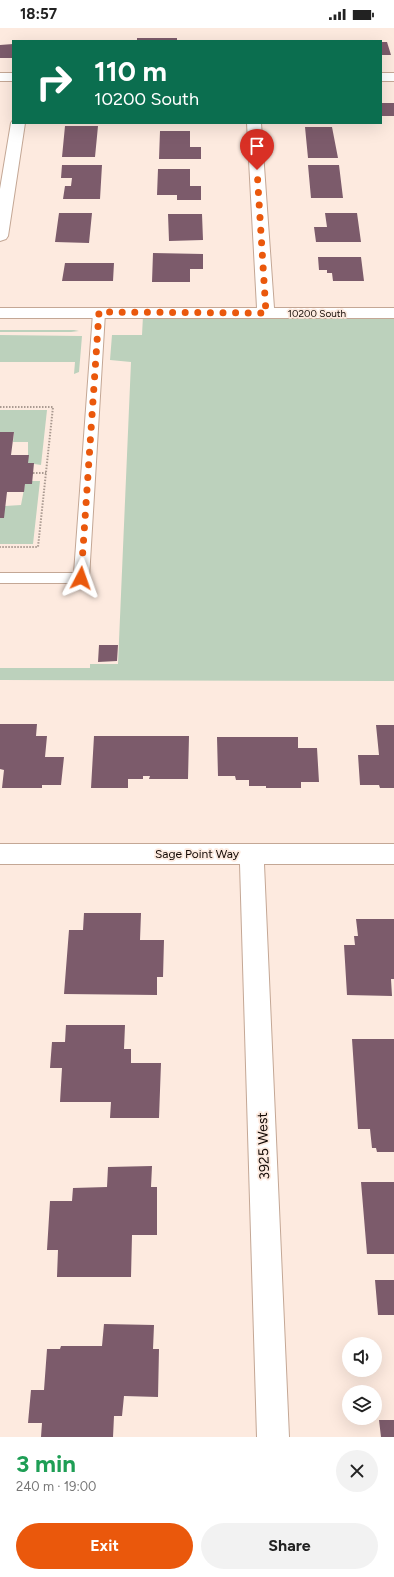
<!DOCTYPE html>
<meta charset="utf-8">
<style>
:root{--surface:#fff;--page:#f2f2f2;--text:#222;--muted:#767676;--accent:#ea580c}
body{margin:0;font-family:Figtree,sans-serif;background:var(--page);color:var(--text);height:100vh;display:flex;flex-direction:column;font-size:15px;white-space:nowrap}
*{box-sizing:border-box;margin:0}
p{font-size:13px;color:var(--muted)}
.icon{flex:none;width:22px;height:22px;fill:none;stroke:currentColor;stroke-width:2;stroke-linecap:round;stroke-linejoin:round}
.map{position:relative;height:1409px;overflow:hidden}
.details{display:flex;flex-direction:column;background:var(--surface);flex:1}
.details>*{flex:none}
.banner{position:absolute;left:12px;top:12px;width:370px;height:84px;border-radius:0px;box-shadow:0 4px 16px #0002;background:#0b6e4f;color:#fff;overflow:hidden}
.controls{position:absolute;left:342px;top:1309px;display:grid;gap:8px}
.controls a{display:grid;place-items:center;width:40px;height:40px;border-radius:50%;background:var(--surface);box-shadow:0 4px 16px #0002;font-size:20px}
.pin{position:absolute;display:grid;place-items:center;width:34px;height:34px;color:#fff;margin:-41px -17px;border-radius:50% 50% 50% 0;rotate:-45deg;box-shadow:0 0 4px #0007}
.pin .icon{rotate:45deg}
.me{position:absolute;width:44px;margin:-22px;rotate:4deg;stroke-linejoin:round;filter:drop-shadow(0 0 3px #0008)}
.turn{display:flex;align-items:center;gap:14px;height:84px;padding:0 16px;font-size:18px}
.turn .icon{width:52px;height:52px;stroke-width:2.5}
.turn b{display:block;font-size:28px;line-height:34px}
.round{display:grid;place-items:center;flex:none;width:42px;height:42px;border-radius:21px;background:var(--page)}
.headline{display:flex;align-items:center;justify-content:space-between;height:68px;padding:0 16px}
h1{font-size:24px;font-weight:700;line-height:30px;color:#1e9e55}
.cta{display:flex;gap:8px;margin-top:auto;padding:8px 16px}
.cta a{flex:1;height:46px;border-radius:24px;background:var(--accent);color:#fff;font-size:16px;font-weight:700;line-height:46px;text-align:center}
.cta a+a{background:var(--page);color:var(--text)}
.status{display:flex;justify-content:space-between;align-items:center;height:28px;padding:0 20px;background:var(--surface);direction:ltr}
.status svg{height:11px;fill:currentColor}
.map>svg:first-child{display:block}
</style>
<div class="status"><b>18:57</b><svg viewBox="0 0 49 12"><path d="M0 12V9h3v3zM5 12V6h3v6zM10 12V3h3v9zM15 12V0h3v12zM26 1h20v11H26zM47 4h2v5h-2z"/></svg></div>
<div class="map">
<svg width="394" height="1409" viewBox="0 0 394 1409">
<rect width="100%" height="100%" fill="#fdeadf"/>
<path fill="#bcd1bc" d="M 143,288 L 394,289 L 394,653 L 0,652 L 0,640 L 90,640 L 90,636 L 118,636 L 131,334 L 110,332 L 112,307 L 142,307 Z
M 0,302 L 74,302 L 79,303 L 71,304 L 0,304 Z
M 0,307 L 82,308 L 79,344 L 74,346 L 75,334 L 0,334 Z
M 0,382 L 47,382 L 41,437 L 28,435 L 28,414 L 13,414 L 14,404 L 0,404 Z
M 32,453 L 40,453 L 33,516 L 0,516 L 0,490 L 5,478 L 21,477 L 25,456 L 32,456 Z"/>
<path fill="#7c5b6b" d="M 137,10 L 177,10 L 177,13 L 137,13 Z
M 381,14 L 387,14 L 391,27 L 381,27 Z
M 13,16 L 13,30 L 0,30 L 0,17 Z
M 381,75 L 394,75 L 394,88 L 381,88 Z
M 65,98 L 98,98 L 95,129 L 62,129 Z
M 305,99 L 332,99 L 338,130 L 308,130 Z
M 160,103 L 190,103 L 190,119 L 201,119 L 201,131 L 159,131 Z
M 62,137 L 102,137 L 100,171 L 63,171 L 65,158 L 71,158 L 72,150 L 61,150 Z
M 308,137 L 339,137 L 343,170 L 311,170 Z
M 158,141 L 190,141 L 190,158 L 201,158 L 201,172 L 177,172 L 177,167 L 157,167 Z
M 59,185 L 92,185 L 89,215 L 55,214 Z
M 325,185 L 357,185 L 361,214 L 316,214 L 314,199 L 327,199 Z
M 168,186 L 202,186 L 203,212 L 169,213 Z
M 153,225 L 203,226 L 203,241 L 190,241 L 190,254 L 152,254 Z
M 318,229 L 361,229 L 364,253 L 333,253 L 332,245 L 327,245 L 327,242 L 319,242 Z
M 65,235 L 114,235 L 113,253 L 62,253 Z
M 0,404 L 14,404 L 11,427 L 29,427 L 28,435 L 34,435 L 32,456 L 25,456 L 24,464 L 7,464 L 4,490 L 0,490 Z
M 99,617 L 118,617 L 117,633 L 98,634 Z
M 0,696 L 37,696 L 36,708 L 47,708 L 45,729 L 64,729 L 61,757 L 42,757 L 42,760 L 2,760 L 4,742 L 0,741 Z
M 376,697 L 394,697 L 394,760 L 380,760 L 379,757 L 360,757 L 358,727 L 379,727 Z
M 94,708 L 189,708 L 188,751 L 149,751 L 150,748 L 143,748 L 143,751 L 128,751 L 128,760 L 91,760 Z
M 217,709 L 298,709 L 298,720 L 317,720 L 319,754 L 301,754 L 301,760 L 266,760 L 266,758 L 249,758 L 249,752 L 236,752 L 235,748 L 218,748 Z
M 84,885 L 141,885 L 140,912 L 164,912 L 163,949 L 157,949 L 157,967 L 64,966 L 69,902 L 83,902 Z
M 356,891 L 394,891 L 394,951 L 391,951 L 392,968 L 347,967 L 344,917 L 355,917 L 354,908 L 358,908 Z
M 66,997 L 125,997 L 124,1021 L 131,1021 L 131,1035 L 161,1035 L 159,1090 L 110,1090 L 111,1074 L 60,1074 L 62,1040 L 50,1040 L 52,1014 L 65,1014 Z
M 352,1011 L 394,1011 L 394,1124 L 377,1124 L 376,1120 L 372,1120 L 370,1101 L 358,1101 Z
M 152,1138 L 151,1159 L 157,1159 L 157,1207 L 132,1207 L 131,1249 L 57,1249 L 58,1222 L 47,1222 L 50,1173 L 72,1173 L 73,1160 L 107,1159 L 108,1139 Z
M 361,1154 L 394,1154 L 394,1226 L 367,1226 Z
M 375,1252 L 394,1252 L 394,1287 L 378,1287 Z
M 104,1296 L 154,1297 L 153,1321 L 159,1321 L 158,1369 L 124,1368 L 122,1388 L 114,1388 L 113,1409 L 41,1409 L 42,1395 L 28,1395 L 31,1362 L 44,1362 L 47,1321 L 60,1321 L 61,1318 L 102,1318 Z
M 379,1392 L 394,1392 L 394,1409 L 381,1409 Z"/>
<g fill="none" stroke-linecap="round" stroke-linejoin="round">
<g stroke="#c4a795" stroke-width="2">
<path id="lane" d="M 99,281 L 105,285 L 89,550 L 86,554 L 81,555 L 0,555 L 0,545 L 74,545 L 93,285 Z"/>
</g>
<g stroke="#c4a795" stroke-width="2">
<path id="street" d="M 0,45 L 13,45 L 13,53 L 0,53 Z
M 381,45 L 394,45 L 394,53 L 381,53 Z
M 13,92 L 13,95 L 25,95 L 8,208 L 6,211 L 0,213 L 0,161 L 11,95 Z
M 247,95 L 261,95 L 274,280 L 394,280 L 394,290 L 0,290 L 0,280 L 257,280 Z
M 0,816 L 394,816 L 394,836 L 264,836 L 289,1409 L 257,1409 L 240,836 L 0,836 Z"/>
</g>
<path stroke="#aa9a91" stroke-width="2" stroke-dasharray="1.5 1.5" stroke-linecap="butt" d="M 0,379 L 53,379 L 38,519 L 0,519
M 33,445 L 46,445"/>
<use href="#lane" fill="#fff" fill-rule="evenodd"/>
<use href="#street" fill="#fff" fill-rule="evenodd"/>
</g>
<g fill="none" stroke-linecap="round" stroke-linejoin="round">
<path stroke="#ea580c" stroke-width="7" stroke-dasharray="0 12.6" d="M 81,550 L 99,284 L 266,285 L 257,142"/>
</g>
<g text-anchor="middle" stroke-width="3.5" stroke-linejoin="round" paint-order="stroke">
<g font-size="10" fill="#140a05" stroke="#fdeadf">
<text x="317" y="289">10200 South</text>
</g>
<g font-size="12" fill="#140a05" stroke="#fdeadf">
<text x="197" y="830">Sage Point Way</text>
</g>
<g font-size="14" fill="#140a05" stroke="#fdeadf">
<text transform="translate(263 1118) rotate(-92)" y="5">3925 West</text>
</g>
</g>
</svg>
<div class="controls">
<a><svg class="icon" aria-label="sound" viewBox="0 0 24 24"><path d="M4 9h4l5-4v14l-5-4H4zM17 9q2 3 0 6"/></svg></a>
<a><svg class="icon" aria-label="layers" viewBox="0 0 24 24"><path d="M12 4l9 5-9 5-9-5zM3 14l9 5 9-5"/></svg></a>
</div>
<div class="pin" style="left:257px;top:142px;background:#d93025"><svg class="icon" aria-label="arrive" viewBox="0 0 24 24"><path d="M6 21V4h12l-3 4 3 4H6"/></svg></div>
<svg class="me" style="left:81px;top:550px" viewBox="-20 -20 40 40"><path d="M0-17L14 15 0 8-14 15z" fill="#ea580c" stroke="#fff" stroke-width="4"/></svg>
<div class="banner">
<div class="turn"><svg class="icon" aria-label="right" viewBox="0 0 24 24"><path d="M7 20v-9h11M14 6l5 5-5 5"/></svg><div><b>110 m</b>10200 South</div></div>
</div>
</div>
<section class="details">
<div class="headline"><div><h1>3 min</h1><p>240 m · 19:00</p></div><a class="round"><svg class="icon" aria-label="close" viewBox="0 0 24 24"><path d="M6 6l12 12M18 6L6 18"/></svg></a></div>
<div class="cta"><a>Exit</a><a>Share</a></div>
</section>
